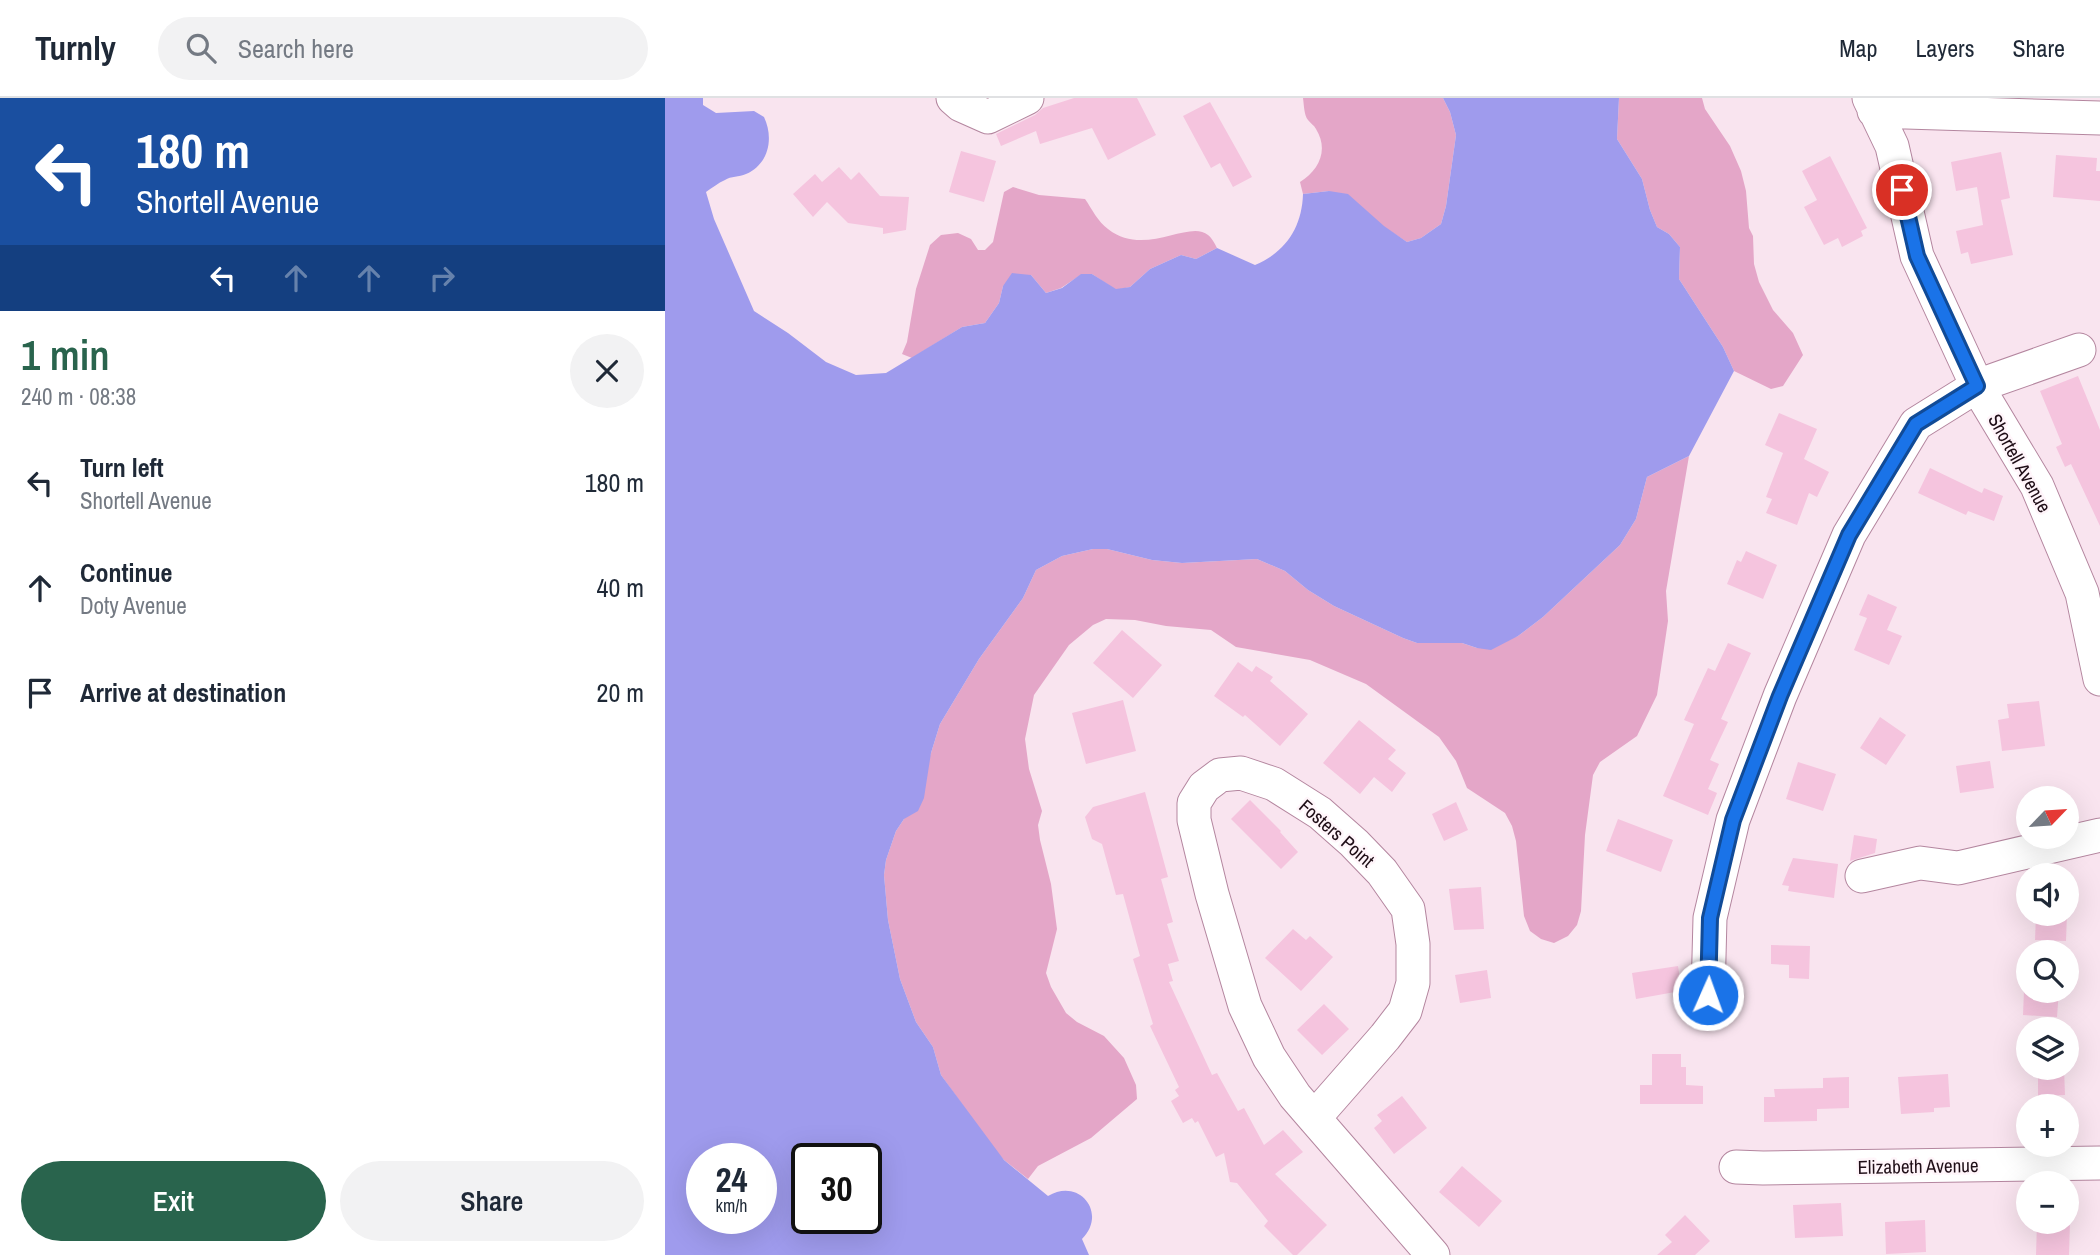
<!DOCTYPE html>
<meta charset="utf-8">
<style>
:root{--surface:#fff;--page:#f2f2f3;--text:#1f2937;--muted:#747a83;--line:#e0e1e3;--accent:#29644d}
body{margin:0;font-family:"Archivo Narrow",sans-serif;background:var(--page);color:var(--text);height:100vh;display:flex;flex-direction:column;font-size:26px;white-space:nowrap}
*{box-sizing:border-box;margin:0}
p{font-size:23px;color:var(--muted)}
.icon{flex:none;width:38px;height:38px;fill:none;stroke:currentColor;stroke-width:2;stroke-linecap:round;stroke-linejoin:round}
.map{position:relative;flex:1;overflow:hidden}
.sheet{display:flex;flex-direction:column;background:var(--surface);width:665px}
.sheet>*{flex:none}
.guide{background:#1a4fa0;color:#fff;overflow:hidden}
.needle{width:46px;rotate:65deg}
.buttons{position:absolute;left:1351px;top:688px;display:grid;gap:14px}
.buttons a{display:grid;place-items:center;width:63px;height:63px;border-radius:50%;background:var(--surface);box-shadow:0 7px 28px #0002;font-size:35px}
.speed{position:absolute;left:21px;top:1045px;display:flex;gap:14px;font-size:35px;font-weight:700;text-align:center}
.speed>*{display:grid;place-content:center;width:91px;height:91px;border-radius:50%;background:var(--surface);box-shadow:0 7px 28px #0002;line-height:1}
.speed small{font-size:18px;font-weight:400}
.speed .limit{border:4px solid #111;border-radius:10px;background:#fff;color:#111}
.pin{position:absolute;display:grid;place-items:center;width:60px;height:60px;color:#fff;margin:-30px;border:4px solid #fff;border-radius:50%;box-shadow:0 2px 7px #0007}
.me{position:absolute;width:77px;margin:-38px;rotate:2deg;stroke-linejoin:round;filter:drop-shadow(0 0 5px #0008)}
.turn{display:flex;align-items:center;gap:24px;height:147px;padding:0 21px;font-size:32px}
.turn .icon{width:91px;height:91px;stroke-width:2.5}
.turn b{display:block;font-size:49px;line-height:60px}
.lanes{display:flex;align-items:center;height:66px;padding:0 21px;background:#0003;justify-content:center;gap:35px;direction:ltr}
.lanes .off{opacity:.35}
.round{display:grid;place-items:center;flex:none;width:74px;height:74px;border-radius:37px;background:var(--page)}
.overview{display:flex;align-items:center;justify-content:space-between;height:119px;padding:0 21px}
h1{font-size:42px;font-weight:600;line-height:52px;color:var(--accent)}
.button{display:flex;gap:14px;margin-top:auto;padding:14px 21px}
.button a{flex:1;height:80px;border-radius:42px;background:var(--accent);color:#fff;font-size:28px;font-weight:600;line-height:80px;text-align:center}
.button a+a{background:var(--page);color:var(--text)}
ul{padding:0;list-style:none}
li{display:flex;align-items:center;gap:21px;height:105px;padding:0 21px}
li div{flex:1}
li b{display:block;font-size:26px}
li em{font-style:normal}
header{display:flex;align-items:center;gap:42px;box-sizing:border-box;height:98px;padding:0 35px;background:var(--surface);border-bottom:2px solid var(--line)}
header strong{font-size:33px}
nav{display:flex;gap:38px;margin-inline-start:auto;font-size:24px}
.search{width:490px;height:63px;background:var(--page);display:flex;align-items:center;gap:18px;box-sizing:border-box;padding:0 24px;border-radius:38px;color:var(--muted);font-size:26px}
main{display:flex;flex:1;min-height:0}
.map>svg:first-child{display:block}
</style>
<header>
<strong>Turnly</strong>
<div class="search"><svg class="icon" aria-label="search" viewBox="0 0 24 24"><circle cx="10" cy="10" r="6"/><path d="M15 15l6 6"/></svg>Search here</div>
<nav><a>Map</a><a>Layers</a><a>Share</a></nav>
</header>
<main>
<section class="sheet">
<div class="guide">
<div class="turn"><svg class="icon" aria-label="left" viewBox="0 0 24 24"><path d="M17 20v-9H6M10 6l-5 5 5 5"/></svg><div><b>180 m</b>Shortell Avenue</div></div>
<div class="lanes"><svg class="icon" aria-label="left" viewBox="0 0 24 24"><path d="M17 20v-9H6M10 6l-5 5 5 5"/></svg><svg class="icon off" aria-label="ahead" viewBox="0 0 24 24"><path d="M12 20V5M6 11l6-6 6 6"/></svg><svg class="icon off" aria-label="ahead" viewBox="0 0 24 24"><path d="M12 20V5M6 11l6-6 6 6"/></svg><svg class="icon off" aria-label="right" viewBox="0 0 24 24"><path d="M7 20v-9h11M14 6l5 5-5 5"/></svg></div>
</div>
<div class="overview"><div><h1>1 min</h1><p>240 m · 08:38</p></div><a class="round"><svg class="icon" aria-label="close" viewBox="0 0 24 24"><path d="M6 6l12 12M18 6L6 18"/></svg></a></div>
<ul>
<li><svg class="icon" aria-label="left" viewBox="0 0 24 24"><path d="M17 20v-9H6M10 6l-5 5 5 5"/></svg><div><b>Turn left</b><p>Shortell Avenue</p></div><em>180 m</em></li>
<li><svg class="icon" aria-label="ahead" viewBox="0 0 24 24"><path d="M12 20V5M6 11l6-6 6 6"/></svg><div><b>Continue</b><p>Doty Avenue</p></div><em>40 m</em></li>
<li><svg class="icon" aria-label="arrive" viewBox="0 0 24 24"><path d="M6 21V4h12l-3 4 3 4H6"/></svg><div><b>Arrive at destination</b></div><em>20 m</em></li>
</ul>
<div class="button"><a>Exit</a><a>Share</a></div>
</section>
<div class="map">
<svg width="1435" height="1157" viewBox="0 0 1435 1157">
<rect width="100%" height="100%" fill="#f9e4ef"/>
<path fill="#e4a6c8" d="M 638,0 L 778,0 L 785,14 L 791,37 L 781,108 L 776,126 L 756,140 L 742,144 L 664,93 L 638,96 L 635,84 C 654,72 664,52 651,31 C 649,27 645,25 643,22 C 639,17 639,7 638,0 Z
M 954,0 L 1037,0 L 1040,11 L 1065,48 L 1076,73 L 1081,93 L 1084,130 L 1088,138 L 1089,166 L 1094,184 L 1108,212 L 1128,235 L 1138,257 L 1118,288 L 1106,291 L 1069,273 L 1058,249 L 1014,181 L 1015,149 L 1004,136 L 992,129 L 985,112 L 977,81 L 952,41 Z
M 348,89 L 374,97 L 420,101 C 427,111 433,124 443,131 C 480,160 524,121 543,137 C 547,140 550,146 552,150 L 531,161 L 516,157 L 485,171 L 465,189 L 451,192 L 427,176 L 417,176 L 396,190 L 381,195 L 366,177 L 338,188 L 334,205 L 320,225 L 297,229 L 247,260 L 237,256 L 242,244 L 251,191 L 265,147 L 276,137 L 293,135 L 306,141 L 313,152 L 320,152 L 328,144 L 339,94 Z
M 1024,358 L 1001,493 L 1003,523 L 992,597 L 972,638 L 935,664 L 928,677 L 920,737 L 916,813 L 912,827 L 903,838 L 889,845 L 876,841 L 865,833 L 859,818 L 851,743 L 847,728 L 840,715 L 802,690 L 791,663 L 774,639 L 701,586 L 645,562 L 571,549 L 546,532 L 501,528 L 470,522 L 441,521 L 428,527 L 404,547 L 369,597 L 360,641 L 364,671 L 377,713 L 373,727 L 375,742 L 386,786 L 392,831 L 381,875 L 386,889 L 401,915 L 412,924 L 439,938 L 459,960 L 471,987 L 472,1001 L 426,1040 L 373,1068 L 363,1081 L 339,1062 L 329,1051 L 276,977 L 268,949 L 251,924 L 235,881 L 223,822 L 219,777 L 221,762 L 231,733 L 239,721 L 266,655 L 275,626 L 314,561 L 358,500 L 371,472 L 397,458 L 428,451 L 442,451 L 487,462 L 517,465 L 592,461 L 620,473 L 643,492 L 669,508 L 738,540 L 752,545 L 797,545 L 812,550 L 853,538 L 878,519 L 955,447 L 971,421 L 982,379 Z"/>
<path fill="#9f9bed" fill-rule="evenodd" d="M 0,0 L 38,0 L 38,7 L 51,15 L 89,13 L 99,19 C 109,40 104,66 81,76 C 74,79 66,78 60,82 C 53,85 47,90 41,94 L 49,121 L 89,213 L 123,235 L 161,264 L 191,277 L 221,275 L 297,229 L 320,225 L 334,205 L 338,188 L 347,175 L 366,177 L 381,195 L 397,190 L 416,176 L 427,176 L 451,191 L 465,189 L 485,171 L 516,157 L 531,161 L 552,150 L 590,167 C 621,154 637,129 638,96 L 664,93 L 683,96 L 719,128 L 742,144 L 756,140 L 776,126 L 781,108 L 791,37 L 785,14 L 778,0 L 954,0 L 952,41 L 977,81 L 985,112 L 992,129 L 1004,136 L 1015,149 L 1014,181 L 1058,249 L 1069,273 L 1024,358 L 982,379 L 971,421 L 955,447 L 878,519 L 853,538 L 826,552 L 812,550 L 797,545 L 752,545 L 738,540 L 669,508 L 643,492 L 620,473 L 592,461 L 517,465 L 487,462 L 442,451 L 428,451 L 397,458 L 371,472 L 358,500 L 314,561 L 275,626 L 266,655 L 259,700 L 253,713 L 239,721 L 231,733 L 221,762 L 219,777 L 223,822 L 235,881 L 251,924 L 268,949 L 276,977 L 339,1062 L 383,1098 C 414,1079 443,1115 417,1141 L 424,1157 L 0,1157 ZM 37,1060 L 96,1060 L 96,1120 L 37,1120 ZM 201,1060 L 201,1120 L 142,1120 L 142,1060 Z"/>
<path fill="#f5c4de" d="M 409,0 L 472,0 L 491,37 L 443,62 L 427,30 L 375,46 L 371,33 L 336,48 L 331,36 L 370,17 L 378,10 Z
M 545,4 L 587,79 L 568,89 L 555,65 L 546,70 L 518,18 Z
M 296,53 L 331,63 L 319,104 L 284,94 Z
M 1336,54 L 1345,100 L 1336,102 L 1348,157 L 1306,166 L 1303,154 L 1296,156 L 1291,133 L 1318,127 L 1312,89 L 1291,93 L 1286,64 Z
M 1391,57 L 1432,60 L 1431,73 L 1435,73 L 1435,103 L 1388,99 Z
M 1165,58 L 1202,130 L 1196,133 L 1198,138 L 1177,149 L 1173,140 L 1159,147 L 1139,109 L 1152,102 L 1137,73 Z
M 174,69 L 186,82 L 194,74 L 215,98 L 244,99 L 241,132 L 218,136 L 218,130 L 183,125 L 162,104 L 148,119 L 128,96 L 150,76 L 157,84 Z
M 1413,278 L 1435,332 L 1435,428 L 1406,366 L 1400,369 L 1391,349 L 1397,346 L 1375,293 Z
M 1114,315 L 1152,331 L 1139,361 L 1164,374 L 1152,399 L 1144,395 L 1132,427 L 1101,415 L 1107,401 L 1101,399 L 1118,355 L 1100,347 Z
M 1265,370 L 1317,395 L 1319,390 L 1338,398 L 1329,423 L 1303,413 L 1301,417 L 1253,395 Z
M 1081,453 L 1112,467 L 1098,501 L 1062,486 L 1072,462 L 1076,464 Z
M 1203,496 L 1232,509 L 1222,532 L 1237,538 L 1224,567 L 1189,552 L 1202,520 L 1194,517 Z
M 457,532 L 497,567 L 468,600 L 428,565 Z
M 1063,545 L 1086,555 L 1056,621 L 1063,624 L 1045,662 L 1054,666 L 1043,691 L 1052,695 L 1043,717 L 998,698 L 1029,626 L 1019,622 L 1043,570 L 1050,573 Z
M 573,564 L 587,574 L 591,568 L 608,579 L 605,583 L 643,616 L 615,648 L 580,617 L 578,619 L 549,598 Z
M 458,602 L 471,653 L 421,666 L 407,615 Z
M 1374,603 L 1380,648 L 1337,653 L 1333,622 L 1344,620 L 1342,606 Z
M 1215,619 L 1241,637 L 1221,667 L 1195,650 Z
M 694,622 L 731,652 L 723,661 L 741,675 L 727,694 L 709,679 L 695,696 L 658,665 Z
M 1325,663 L 1329,690 L 1295,695 L 1291,668 Z
M 1133,664 L 1171,676 L 1158,713 L 1121,701 Z
M 480,694 L 503,779 L 496,781 L 508,824 L 502,826 L 514,863 L 503,866 L 508,883 L 504,884 L 547,977 L 552,975 L 573,1013 L 579,1010 L 599,1047 L 618,1032 L 638,1054 L 610,1076 L 662,1127 L 632,1157 L 628,1157 L 599,1128 L 603,1123 L 572,1085 L 565,1084 L 559,1055 L 551,1059 L 533,1023 L 530,1025 L 527,1020 L 518,1025 L 506,1003 L 514,998 L 510,992 L 514,989 L 485,928 L 488,926 L 468,861 L 475,858 L 458,796 L 451,797 L 437,746 L 427,741 L 420,719 L 428,709 Z
M 585,702 L 616,733 L 615,734 L 633,754 L 616,771 L 566,721 Z
M 791,704 L 803,732 L 779,743 L 767,716 Z
M 953,721 L 1008,742 L 996,774 L 941,753 Z
M 1189,737 L 1212,741 L 1210,755 L 1185,763 Z
M 1128,760 L 1173,766 L 1169,800 L 1123,793 L 1124,788 L 1117,787 Z
M 816,789 L 819,831 L 789,832 L 784,791 Z
M 1371,816 L 1402,816 L 1401,843 L 1370,842 Z
M 628,831 L 641,842 L 645,838 L 668,859 L 636,893 L 600,860 Z
M 1106,847 L 1145,848 L 1144,881 L 1124,880 L 1124,867 L 1106,866 Z
M 1013,868 L 1016,887 L 1010,888 L 1010,894 L 971,901 L 967,875 Z
M 822,872 L 826,900 L 795,905 L 790,877 Z
M 1359,892 L 1394,892 L 1392,919 L 1358,917 Z
M 659,906 L 684,931 L 657,957 L 632,932 Z
M 987,956 L 1016,956 L 1016,969 L 1021,969 L 1021,987 L 1038,988 L 1038,1006 L 975,1006 L 975,987 L 987,987 Z
M 1373,970 L 1399,970 L 1400,997 L 1373,998 Z
M 1283,976 L 1285,1009 L 1269,1010 L 1269,1014 L 1236,1016 L 1233,979 Z
M 1184,979 L 1184,1010 L 1152,1011 L 1152,1023 L 1099,1024 L 1099,999 L 1110,999 L 1109,991 L 1158,990 L 1158,980 Z
M 737,998 L 762,1030 L 729,1056 L 709,1030 L 717,1023 L 712,1017 Z
M 797,1068 L 837,1103 L 814,1129 L 774,1094 Z
M 1176,1105 L 1178,1138 L 1130,1140 L 1128,1107 Z
M 1020,1117 L 1045,1143 L 1030,1157 L 992,1157 L 1007,1144 L 1000,1137 Z
M 1260,1122 L 1261,1154 L 1221,1156 L 1220,1124 Z
M 1372,1124 L 1405,1124 L 1404,1157 L 1371,1157 Z"/>
<g fill="none" stroke-linecap="round" stroke-linejoin="round">
<g stroke="#b4869f" stroke-width="35">
<path id="minor" d="M 288,0 L 296,7 L 323,19 L 362,0
M 1204,0 L 1227,48 L 1252,158 L 1312,288 L 1372,388 L 1417,495 L 1435,581
M 1209,13 L 1435,20
M 576,675 L 609,686 L 655,715 L 689,745 L 717,774 L 743,811 L 748,846 L 748,885 L 740,913 L 720,939 L 649,1020 L 630,998 L 604,959 L 580,908 L 547,796 L 529,722 L 529,705 L 539,689 L 555,677 Z
M 1197,778 L 1255,765 L 1293,770 L 1435,737
M 1043,897 L 1045,820 L 1068,722 L 1115,598 L 1184,437 L 1251,326 L 1312,288 L 1414,252
M 649,1020 L 768,1157
M 1071,1069 L 1098,1070 L 1435,1065"/>
</g>
<use href="#minor" stroke="#fff" stroke-width="33"/>
</g>
<g fill="none" stroke-linecap="round" stroke-linejoin="round">
<g stroke="#114b97" stroke-width="18">
<path id="route" d="M 1043,897 L 1045,820 L 1068,722 L 1115,598 L 1184,437 L 1251,326 L 1312,288 L 1252,158 L 1237,92"/>
</g>
<use href="#route" stroke="#1a73e8" stroke-width="12"/>
</g>
<g text-anchor="middle" stroke-width="5" stroke-linejoin="round" paint-order="stroke">
<g font-size="19" fill="#1f0e17" stroke="#fff5fa">
<text transform="translate(1355 365) rotate(61)" y="7">Shortell Avenue</text>
<text transform="translate(672 735) rotate(41)" y="7">Fosters Point</text>
<text transform="translate(1253 1068) rotate(-1)" y="7">Elizabeth Avenue</text>
</g>
</g>
</svg>
<div class="buttons">
<a><svg class="needle" viewBox="-14 -14 28 28"><path d="M0-13l5 13h-10z" fill="#e53935"/><path d="M0 13l5-13h-10z" fill="#747a83"/></svg></a>
<a><svg class="icon" aria-label="sound" viewBox="0 0 24 24"><path d="M4 9h4l5-4v14l-5-4H4zM17 9q2 3 0 6"/></svg></a>
<a><svg class="icon" aria-label="search" viewBox="0 0 24 24"><circle cx="10" cy="10" r="6"/><path d="M15 15l6 6"/></svg></a>
<a><svg class="icon" aria-label="layers" viewBox="0 0 24 24"><path d="M12 4l9 5-9 5-9-5zM3 14l9 5 9-5"/></svg></a>
<a>+</a>
<a>−</a>
</div>
<div class="speed"><div>24<small>km/h</small></div><div class="limit">30</div></div>
<div class="pin" style="left:1237px;top:92px;background:#d93025"><svg class="icon" aria-label="arrive" viewBox="0 0 24 24"><path d="M6 21V4h12l-3 4 3 4H6"/></svg></div>
<svg class="me" style="left:1043px;top:897px" viewBox="-20 -20 40 40"><circle r="17" fill="#1a73e8" stroke="#fff" stroke-width="3"/><path d="M0-11L8 9 0 5-8 9z" fill="#fff"/></svg>
</div>
</main>
